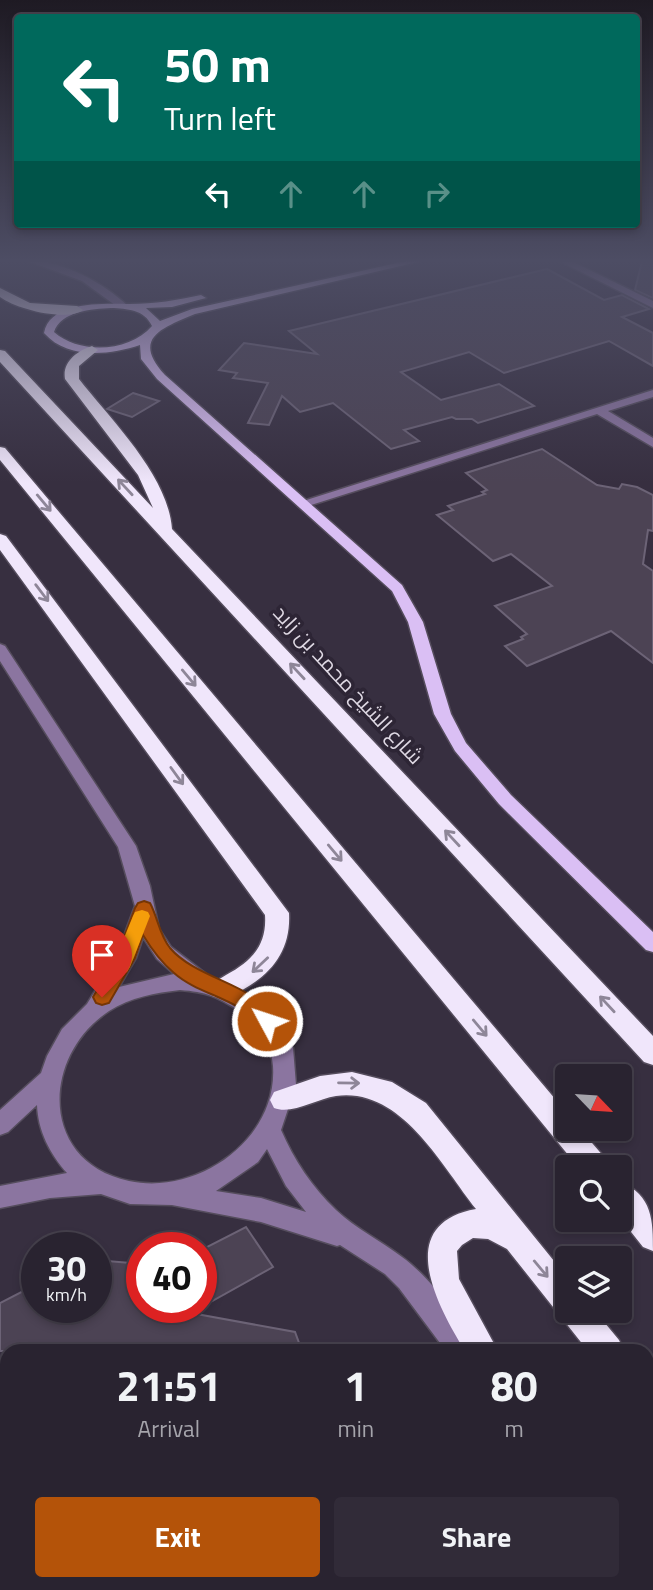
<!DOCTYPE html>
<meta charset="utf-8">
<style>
:root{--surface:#292330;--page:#312b38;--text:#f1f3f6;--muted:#a5a4ab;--line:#45404c;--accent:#b45309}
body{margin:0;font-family:"Titillium Web",Cairo,sans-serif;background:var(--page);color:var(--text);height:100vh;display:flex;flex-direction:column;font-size:26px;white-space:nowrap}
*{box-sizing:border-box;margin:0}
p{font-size:23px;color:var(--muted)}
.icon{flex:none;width:38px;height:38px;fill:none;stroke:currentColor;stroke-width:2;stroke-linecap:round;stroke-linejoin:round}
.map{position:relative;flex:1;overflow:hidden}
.details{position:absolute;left:0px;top:1344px;width:654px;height:247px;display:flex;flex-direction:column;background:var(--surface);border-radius:21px 21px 0 0;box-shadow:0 4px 10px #0003,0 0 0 2px var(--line)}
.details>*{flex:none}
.guide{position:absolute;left:14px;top:14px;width:626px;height:214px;border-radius:7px;box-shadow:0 4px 10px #0003,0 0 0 2px var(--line);background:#00695c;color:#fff;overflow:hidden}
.needle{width:46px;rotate:115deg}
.controls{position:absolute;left:555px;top:1064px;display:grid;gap:14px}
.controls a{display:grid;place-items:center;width:77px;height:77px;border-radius:7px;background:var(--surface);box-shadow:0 4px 10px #0003,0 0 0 2px var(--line);font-size:35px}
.speed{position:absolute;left:21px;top:1232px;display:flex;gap:14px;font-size:35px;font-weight:700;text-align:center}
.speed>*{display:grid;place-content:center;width:91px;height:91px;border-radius:50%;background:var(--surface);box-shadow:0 4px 10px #0003,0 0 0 2px var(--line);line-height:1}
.speed small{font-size:18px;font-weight:400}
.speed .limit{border:10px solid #d22;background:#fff;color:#111}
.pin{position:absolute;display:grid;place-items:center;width:60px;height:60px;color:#fff;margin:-72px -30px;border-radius:50% 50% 50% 0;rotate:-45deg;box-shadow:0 0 7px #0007}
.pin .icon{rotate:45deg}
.me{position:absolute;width:77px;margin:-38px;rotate:310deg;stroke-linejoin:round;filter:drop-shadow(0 0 5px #0008)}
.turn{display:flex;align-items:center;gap:24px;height:147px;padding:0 35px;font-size:32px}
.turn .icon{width:91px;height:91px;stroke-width:2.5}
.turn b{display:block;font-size:49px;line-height:60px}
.lanes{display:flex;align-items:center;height:66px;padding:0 35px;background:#0003;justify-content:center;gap:35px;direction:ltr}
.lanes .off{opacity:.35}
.eta{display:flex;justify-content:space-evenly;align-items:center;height:119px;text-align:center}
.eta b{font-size:42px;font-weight:700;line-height:49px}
.cta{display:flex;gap:14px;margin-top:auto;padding:14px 35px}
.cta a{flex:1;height:80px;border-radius:7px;background:var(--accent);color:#fff;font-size:28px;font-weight:700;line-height:80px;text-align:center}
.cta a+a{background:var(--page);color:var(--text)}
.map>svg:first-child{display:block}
</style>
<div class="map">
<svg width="653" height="1590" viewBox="0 0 653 1590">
<rect width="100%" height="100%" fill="#372f40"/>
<path fill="#41354c" d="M 7,1460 L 7,1584 L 480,1584 L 484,1590 L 0,1590 L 0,1464 Z"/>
<path fill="#4c4354" stroke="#6c6376" stroke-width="2" d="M 642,261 L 653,261 L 653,298 L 635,290 Z
M 547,269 L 604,300 L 622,295 L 649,309 L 622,317 L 653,333 L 653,366 L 609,341 L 504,373 L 469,352 L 401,372 L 441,400 L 499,384 L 534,406 L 478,423 L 472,419 L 456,419 L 452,417 L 404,430 L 419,441 L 391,449 L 333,403 L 300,412 L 282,396 L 269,425 L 248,423 L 268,383 L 233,378 L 237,373 L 219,370 L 244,343 L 317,354 L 289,331 Z
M 133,393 L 159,401 L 132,417 L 107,409 Z
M 542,449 L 597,485 L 619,489 L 622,484 L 637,487 L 653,495 L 653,531 L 648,530 L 643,564 L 653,571 L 653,663 L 611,631 L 527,666 L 505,646 L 523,639 L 521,637 L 527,634 L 495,606 L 552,586 L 511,554 L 493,561 L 437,515 L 453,510 L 448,506 L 485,494 L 482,492 L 487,490 L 466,473 Z
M 246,1227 L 273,1267 L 191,1313 L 295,1332 L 302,1351 L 0,1351 L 0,1303 L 37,1284 L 37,1307 L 96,1307 L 96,1260 L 142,1264 L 142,1307 L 201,1307 L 201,1250 Z"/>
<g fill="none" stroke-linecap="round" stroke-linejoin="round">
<g stroke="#554d5d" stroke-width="3">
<path id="minor" d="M 28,261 C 62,260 104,283 128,306 L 119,308 L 82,281 Z
M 559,261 L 571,261 L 653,301 L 653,308 Z
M 653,390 L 653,397 L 608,411 L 653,438 L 653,447 L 597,414 L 308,506 L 298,506 L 297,503 Z
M 0,644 L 5,646 L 136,846 L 150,886 L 159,929 L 171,947 L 210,977 L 229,983 L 270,1009 L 290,1042 L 293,1048 L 296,1085 L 281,1130 C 294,1160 312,1187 336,1210 C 356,1229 380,1240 402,1257 C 431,1278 460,1318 474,1351 L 446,1351 L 399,1288 L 385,1274 L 340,1245 L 337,1246 L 261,1222 L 172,1205 L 130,1204 L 101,1194 L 50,1198 L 0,1208 L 0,1186 L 67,1173 C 50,1154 38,1131 37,1105 L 8,1132 L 0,1135 L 0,1110 L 41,1073 L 47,1056 L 62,1029 L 87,1004 L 117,955 L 135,906 L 118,847 L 0,661 ZM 143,937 L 157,959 L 174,974 L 119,987 L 136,958 ZM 180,990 C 206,992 217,996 239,1011 C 259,1024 271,1042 273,1066 C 278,1139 198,1196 129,1181 C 39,1162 41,1056 109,1011 C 131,997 155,993 180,990 ZM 267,1149 L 286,1186 L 306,1212 L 261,1198 L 216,1191 L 258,1162 Z"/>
</g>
<g stroke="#554d5d" stroke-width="3">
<path id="major" d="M 406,261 L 422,261 L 195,314 C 162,328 131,338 165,375 L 402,585 L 423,622 L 451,714 L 466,743 L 511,795 L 653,932 L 653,952 L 646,950 L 499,804 L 455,751 L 434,714 L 408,622 L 392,591 L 157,379 L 141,359 L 140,345 C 109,355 68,360 44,333 C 50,300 106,304 130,304 C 154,304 178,300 201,295 L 206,298 L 172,307 L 146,308 L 160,321 L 192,309 ZM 111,308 C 127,309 144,309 152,326 C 130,352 80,355 54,332 C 61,311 92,309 111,308 Z"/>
</g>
<g stroke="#554d5d" stroke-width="3">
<path id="highway" d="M 0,288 L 30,303 L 77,306 L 83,310 C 66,322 16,309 0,297 Z
M 92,346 L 98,350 L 79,366 L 79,379 C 111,420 168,475 172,529 L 653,1036 L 653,1065 L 644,1062 L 0,362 L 0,350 L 5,351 L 153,508 L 138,475 L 65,379 C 62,362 77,351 92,346 Z
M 0,447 L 5,448 L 567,1113 L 567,1129 L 580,1129 L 605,1158 L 609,1167 L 578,1167 L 0,460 Z
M 0,534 L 6,536 L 289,913 C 291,948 274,972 244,989 C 233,995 225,1000 213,996 L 210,989 C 214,981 218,980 226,975 C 252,961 267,945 265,915 L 0,550 Z
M 352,1072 L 392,1082 L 426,1103 L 567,1277 L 567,1311 L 595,1311 L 619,1340 L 624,1351 L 588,1351 L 507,1249 L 488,1239 L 473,1238 L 462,1245 L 457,1251 L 459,1279 L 498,1351 L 465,1351 C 438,1307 392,1224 476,1209 C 441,1165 401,1087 336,1096 C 316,1099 292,1115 274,1108 L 270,1100 L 274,1092 L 320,1076 Z
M 620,1182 C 653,1195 653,1221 653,1251 L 643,1247 L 620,1218 Z
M 648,1383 L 653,1385 L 653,1422 L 648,1420 Z
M 594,1584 L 630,1584 L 631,1586 L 629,1590 L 597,1590 Z"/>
</g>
<use href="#minor" fill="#8b75a0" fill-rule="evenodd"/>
<use href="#major" fill="#dabff4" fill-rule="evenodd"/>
<use href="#highway" fill="#f0e6fb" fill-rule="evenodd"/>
</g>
<defs><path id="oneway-shaft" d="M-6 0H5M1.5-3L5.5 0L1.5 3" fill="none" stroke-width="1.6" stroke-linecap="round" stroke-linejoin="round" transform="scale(1.75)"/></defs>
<g stroke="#8e8698">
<use href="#oneway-shaft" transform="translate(125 487) rotate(-133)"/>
<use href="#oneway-shaft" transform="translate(44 503) rotate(50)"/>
<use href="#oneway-shaft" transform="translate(42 593) rotate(53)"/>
<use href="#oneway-shaft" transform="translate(297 671) rotate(-133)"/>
<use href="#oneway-shaft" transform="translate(189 678) rotate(50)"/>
<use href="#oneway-shaft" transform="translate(177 776) rotate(54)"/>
<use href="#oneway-shaft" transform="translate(452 838) rotate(-133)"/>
<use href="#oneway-shaft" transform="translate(335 853) rotate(50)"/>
<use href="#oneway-shaft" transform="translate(260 965) rotate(137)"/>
<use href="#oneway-shaft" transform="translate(607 1004) rotate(-133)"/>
<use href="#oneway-shaft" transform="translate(480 1028) rotate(50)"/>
<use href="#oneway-shaft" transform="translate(349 1083) rotate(1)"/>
<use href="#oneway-shaft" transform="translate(541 1269) rotate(50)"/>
</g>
<linearGradient id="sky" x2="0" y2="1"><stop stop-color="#1e1a23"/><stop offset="0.54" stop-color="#4d4d64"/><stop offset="1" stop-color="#4d4d64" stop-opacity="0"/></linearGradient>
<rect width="653" height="483" fill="url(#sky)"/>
<path fill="#b45309" stroke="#753606" stroke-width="2" d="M 144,901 L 150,903 C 158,918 159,934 170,948 C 197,980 258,984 276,1021 L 273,1027 C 257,1032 250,1014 238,1007 C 218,995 192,989 174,973 C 161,962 152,950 143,935 L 135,958 L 109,1003 L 102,1005 L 96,1003 L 93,997 L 117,956 L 135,908 L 138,903 Z"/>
<path fill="#f59e0b" d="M 142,910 L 148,912 L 150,916 L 130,967 L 127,972 L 121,974 L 115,972 L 112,967 L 133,916 L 135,912 Z"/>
<g text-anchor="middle" stroke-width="7" stroke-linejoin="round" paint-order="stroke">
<g font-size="21" fill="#ded8e3" stroke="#2d2535">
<text transform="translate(348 685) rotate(47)" y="7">شارع الشيخ محمد بن زايد</text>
</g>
</g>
</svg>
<div class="controls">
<a><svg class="needle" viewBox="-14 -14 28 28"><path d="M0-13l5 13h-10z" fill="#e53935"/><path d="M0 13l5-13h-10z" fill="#a5a4ab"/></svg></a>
<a><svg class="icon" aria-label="search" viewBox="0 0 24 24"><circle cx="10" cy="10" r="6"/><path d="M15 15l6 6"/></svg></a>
<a><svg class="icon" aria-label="layers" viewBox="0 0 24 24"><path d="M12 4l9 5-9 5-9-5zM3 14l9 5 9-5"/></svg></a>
</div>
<div class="speed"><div>30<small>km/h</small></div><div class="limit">40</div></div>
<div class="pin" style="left:102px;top:997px;background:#d93025"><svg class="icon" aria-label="arrive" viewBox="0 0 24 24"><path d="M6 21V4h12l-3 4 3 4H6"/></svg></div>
<svg class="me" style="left:267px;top:1021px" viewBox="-20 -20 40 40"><circle r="17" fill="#b45309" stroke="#fff" stroke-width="3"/><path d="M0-11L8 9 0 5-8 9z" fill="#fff"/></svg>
<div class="guide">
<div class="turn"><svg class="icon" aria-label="left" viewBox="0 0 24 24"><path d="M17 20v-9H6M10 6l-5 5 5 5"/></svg><div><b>50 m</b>Turn left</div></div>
<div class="lanes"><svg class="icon" aria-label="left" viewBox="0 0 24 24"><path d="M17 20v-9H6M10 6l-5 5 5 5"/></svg><svg class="icon off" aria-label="ahead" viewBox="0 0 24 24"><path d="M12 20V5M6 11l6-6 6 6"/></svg><svg class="icon off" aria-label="ahead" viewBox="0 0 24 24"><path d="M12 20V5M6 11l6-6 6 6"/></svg><svg class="icon off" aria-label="right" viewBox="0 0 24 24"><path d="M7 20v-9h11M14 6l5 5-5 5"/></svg></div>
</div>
<section class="details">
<div class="eta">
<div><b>21:51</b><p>Arrival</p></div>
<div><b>1</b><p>min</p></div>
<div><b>80</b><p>m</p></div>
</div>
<div class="cta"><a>Exit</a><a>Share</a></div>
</section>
</div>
